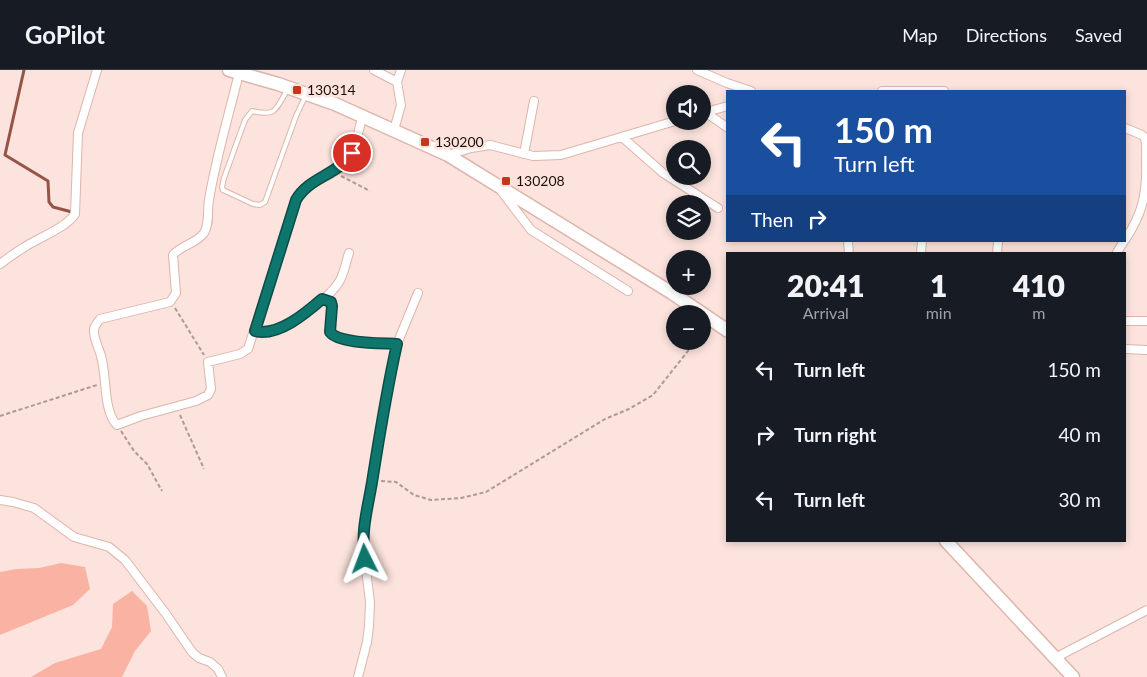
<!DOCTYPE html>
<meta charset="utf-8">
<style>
:root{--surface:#171b24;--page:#242831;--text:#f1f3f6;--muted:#9ea1a6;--line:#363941}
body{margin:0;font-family:Lato,sans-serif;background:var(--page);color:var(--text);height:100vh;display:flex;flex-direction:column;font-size:19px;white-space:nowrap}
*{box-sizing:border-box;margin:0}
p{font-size:16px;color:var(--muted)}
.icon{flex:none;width:28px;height:28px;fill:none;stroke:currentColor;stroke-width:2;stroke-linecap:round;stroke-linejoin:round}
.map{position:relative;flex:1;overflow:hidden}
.drawer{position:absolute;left:726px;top:182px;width:400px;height:290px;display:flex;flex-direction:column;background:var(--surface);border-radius:0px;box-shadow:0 2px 8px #0003}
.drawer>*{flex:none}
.guide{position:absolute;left:726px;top:20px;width:400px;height:152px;border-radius:0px;box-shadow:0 2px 8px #0003;background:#1a4fa0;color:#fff;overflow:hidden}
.controls{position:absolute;left:666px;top:15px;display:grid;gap:10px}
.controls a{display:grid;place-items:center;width:45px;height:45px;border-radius:50%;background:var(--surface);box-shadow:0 2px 8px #0003;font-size:25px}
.pin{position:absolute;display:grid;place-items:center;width:42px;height:42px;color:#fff;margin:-21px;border:2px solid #fff;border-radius:50%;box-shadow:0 1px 5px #0007}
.me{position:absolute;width:55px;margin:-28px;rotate:357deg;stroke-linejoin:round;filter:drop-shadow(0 0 4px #0008)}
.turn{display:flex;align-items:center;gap:18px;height:105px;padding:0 25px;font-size:22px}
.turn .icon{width:65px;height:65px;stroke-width:2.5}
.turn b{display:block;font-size:35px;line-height:42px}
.then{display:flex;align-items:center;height:48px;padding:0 25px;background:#0003;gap:10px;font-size:19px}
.eta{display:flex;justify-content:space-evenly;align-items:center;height:85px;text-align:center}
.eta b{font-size:30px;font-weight:800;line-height:35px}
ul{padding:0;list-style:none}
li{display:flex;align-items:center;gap:15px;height:65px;padding:0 25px}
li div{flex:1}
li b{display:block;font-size:19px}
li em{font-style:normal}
header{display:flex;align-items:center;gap:30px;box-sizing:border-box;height:70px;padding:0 25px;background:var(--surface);border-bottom:1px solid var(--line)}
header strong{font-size:24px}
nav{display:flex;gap:28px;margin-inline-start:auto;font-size:18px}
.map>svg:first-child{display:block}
</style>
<header>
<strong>GoPilot</strong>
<nav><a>Map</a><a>Directions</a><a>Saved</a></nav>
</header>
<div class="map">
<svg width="1147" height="607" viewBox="0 0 1147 607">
<rect width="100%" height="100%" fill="#fce3dd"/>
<path fill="#fab3a3" d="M 61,493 L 85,497 L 90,519 L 73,535 L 0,565 L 0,502 L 16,499 L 39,498 Z
M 132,521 L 147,536 L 151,561 L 135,581 L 122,607 L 31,607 L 55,593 L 101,579 L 112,557 L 113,534 Z"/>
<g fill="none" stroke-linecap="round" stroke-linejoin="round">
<path stroke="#945446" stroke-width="3" d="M 24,0 L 5,85 L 48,111 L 49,132 L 53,137 L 72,142"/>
<g stroke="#ddb5ab" stroke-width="6">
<path id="service" d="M 288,19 C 275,39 278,47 252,41 L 245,50 L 224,108 L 222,117 L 223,120 L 253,134 L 260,135 L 265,132 L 296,46 L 306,25"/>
</g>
<g stroke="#ddb5ab" stroke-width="10">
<path id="minor" d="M 374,0 L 397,12
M 697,0 L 727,13 L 751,21
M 239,3 C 229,45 216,87 209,130 C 207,141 210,153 204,163 C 196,174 181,175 173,185 L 176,223 L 170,232 L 100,249 C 98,252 95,255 94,259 C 93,268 99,278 101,286 C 107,305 103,342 117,355 L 141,346 L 196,331 L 208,325 L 211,319 L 208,292 L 240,284 L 248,279 L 296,130 C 308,109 331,109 345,93 C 356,80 358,61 363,45
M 882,21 L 944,21
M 705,42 L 728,58
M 702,43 L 728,36
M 1125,58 L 1142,65 L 1145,68 C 1147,76 1146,84 1146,92 C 1147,123 1143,143 1125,170
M 394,60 L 401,35 L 397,12 L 401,0
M 622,67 L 663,103 L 718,138
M 524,84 L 534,31
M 448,85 L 471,78 L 490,75 L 533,86 L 561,85 L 675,51
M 502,122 L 531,160 L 628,221
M 848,171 L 849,184
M 921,184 L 922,171
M 997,184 L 998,171
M 1116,184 L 1124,171
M 0,194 C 8,188 15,183 23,178 C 38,168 66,158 75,144 L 78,63 L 97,0
M 322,229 L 331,233 L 332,236 L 330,262 C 339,274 382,273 397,274
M 1125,251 L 1147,251
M 255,261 C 279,267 326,232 339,212 C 344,204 346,192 349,183
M 1125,279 L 1147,280
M 0,430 L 13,432 L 34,438 L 74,467 L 109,477 L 125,490 L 166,544 L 192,582 L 199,588 L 210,592 L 218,599 L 222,607
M 1055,588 L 1147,540
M 358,607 L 367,572 L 369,556 L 370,532 L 363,475 L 365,448 L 373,410 L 388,314 L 397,274 L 418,223"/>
</g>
<g stroke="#ddb5ab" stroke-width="15">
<path id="primary" d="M 229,0 L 278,14 L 335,34 L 448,85 L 672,223 L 728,261
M 946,471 L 1073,607"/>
</g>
<path stroke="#ae9994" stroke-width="2" stroke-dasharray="4 2.5" stroke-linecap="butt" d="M 341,106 L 370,121
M 175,238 L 204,285
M 180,345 L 204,399
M 0,346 L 97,315
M 121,361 L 134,381 L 147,394 L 162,421
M 381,411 L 396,412 L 414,425 L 431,430 L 461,428 L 486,422 L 605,349 L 629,339 L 653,325 L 696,271"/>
<use href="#service" stroke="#fff" stroke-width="4"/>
<use href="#minor" stroke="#fff" stroke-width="8"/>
<use href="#primary" stroke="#fff" stroke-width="12"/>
</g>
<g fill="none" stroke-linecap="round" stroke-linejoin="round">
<g stroke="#0a4d48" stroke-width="12">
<path id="route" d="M 352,83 C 338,105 309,107 296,130 L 255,261 C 278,267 306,243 322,229 L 331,232 L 332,236 L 330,262 C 339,274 382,273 397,274 C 387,318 380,362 373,406 C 369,434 360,460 365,489"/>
</g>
<use href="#route" stroke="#0f766e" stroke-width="9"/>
</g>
<g fill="#c2381b" stroke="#fce3dd" stroke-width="2">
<rect x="292" y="15" width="10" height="10" rx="2.5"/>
<rect x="420" y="67" width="10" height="10" rx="2.5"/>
<rect x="501" y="106" width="10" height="10" rx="2.5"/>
</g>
<g text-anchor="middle" stroke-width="5" stroke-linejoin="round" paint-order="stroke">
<g font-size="14" fill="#1d0f0c" stroke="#fce3dd" text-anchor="start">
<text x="307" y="25">130314</text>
<text x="435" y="77">130200</text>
<text x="516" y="116">130208</text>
</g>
</g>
</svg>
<div class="controls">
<a><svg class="icon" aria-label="sound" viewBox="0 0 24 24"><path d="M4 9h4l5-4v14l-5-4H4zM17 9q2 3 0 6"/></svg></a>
<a><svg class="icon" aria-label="search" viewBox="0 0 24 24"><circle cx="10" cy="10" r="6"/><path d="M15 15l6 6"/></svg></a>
<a><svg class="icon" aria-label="layers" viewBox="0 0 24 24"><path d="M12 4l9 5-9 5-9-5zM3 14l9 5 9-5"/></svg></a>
<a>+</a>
<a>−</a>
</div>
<div class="pin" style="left:352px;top:83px;background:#d93025"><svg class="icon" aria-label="arrive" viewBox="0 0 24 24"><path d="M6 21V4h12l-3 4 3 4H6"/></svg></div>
<svg class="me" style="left:365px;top:489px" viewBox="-20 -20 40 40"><path d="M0-17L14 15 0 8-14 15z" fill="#0f766e" stroke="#fff" stroke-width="4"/></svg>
<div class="guide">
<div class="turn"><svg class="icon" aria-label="left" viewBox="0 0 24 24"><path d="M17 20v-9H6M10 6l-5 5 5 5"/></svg><div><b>150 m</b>Turn left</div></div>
<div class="then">Then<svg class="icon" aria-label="right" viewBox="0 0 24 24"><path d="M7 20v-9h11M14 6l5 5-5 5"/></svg></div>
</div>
<section class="drawer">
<div class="eta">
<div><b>20:41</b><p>Arrival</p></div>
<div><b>1</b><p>min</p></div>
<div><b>410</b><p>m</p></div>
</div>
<ul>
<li><svg class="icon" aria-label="left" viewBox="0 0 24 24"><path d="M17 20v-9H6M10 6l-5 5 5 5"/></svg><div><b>Turn left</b></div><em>150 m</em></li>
<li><svg class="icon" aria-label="right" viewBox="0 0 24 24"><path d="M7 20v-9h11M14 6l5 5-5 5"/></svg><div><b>Turn right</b></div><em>40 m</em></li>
<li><svg class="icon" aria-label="left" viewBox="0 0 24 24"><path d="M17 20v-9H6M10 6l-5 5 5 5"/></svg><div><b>Turn left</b></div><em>30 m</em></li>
</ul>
</section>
</div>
